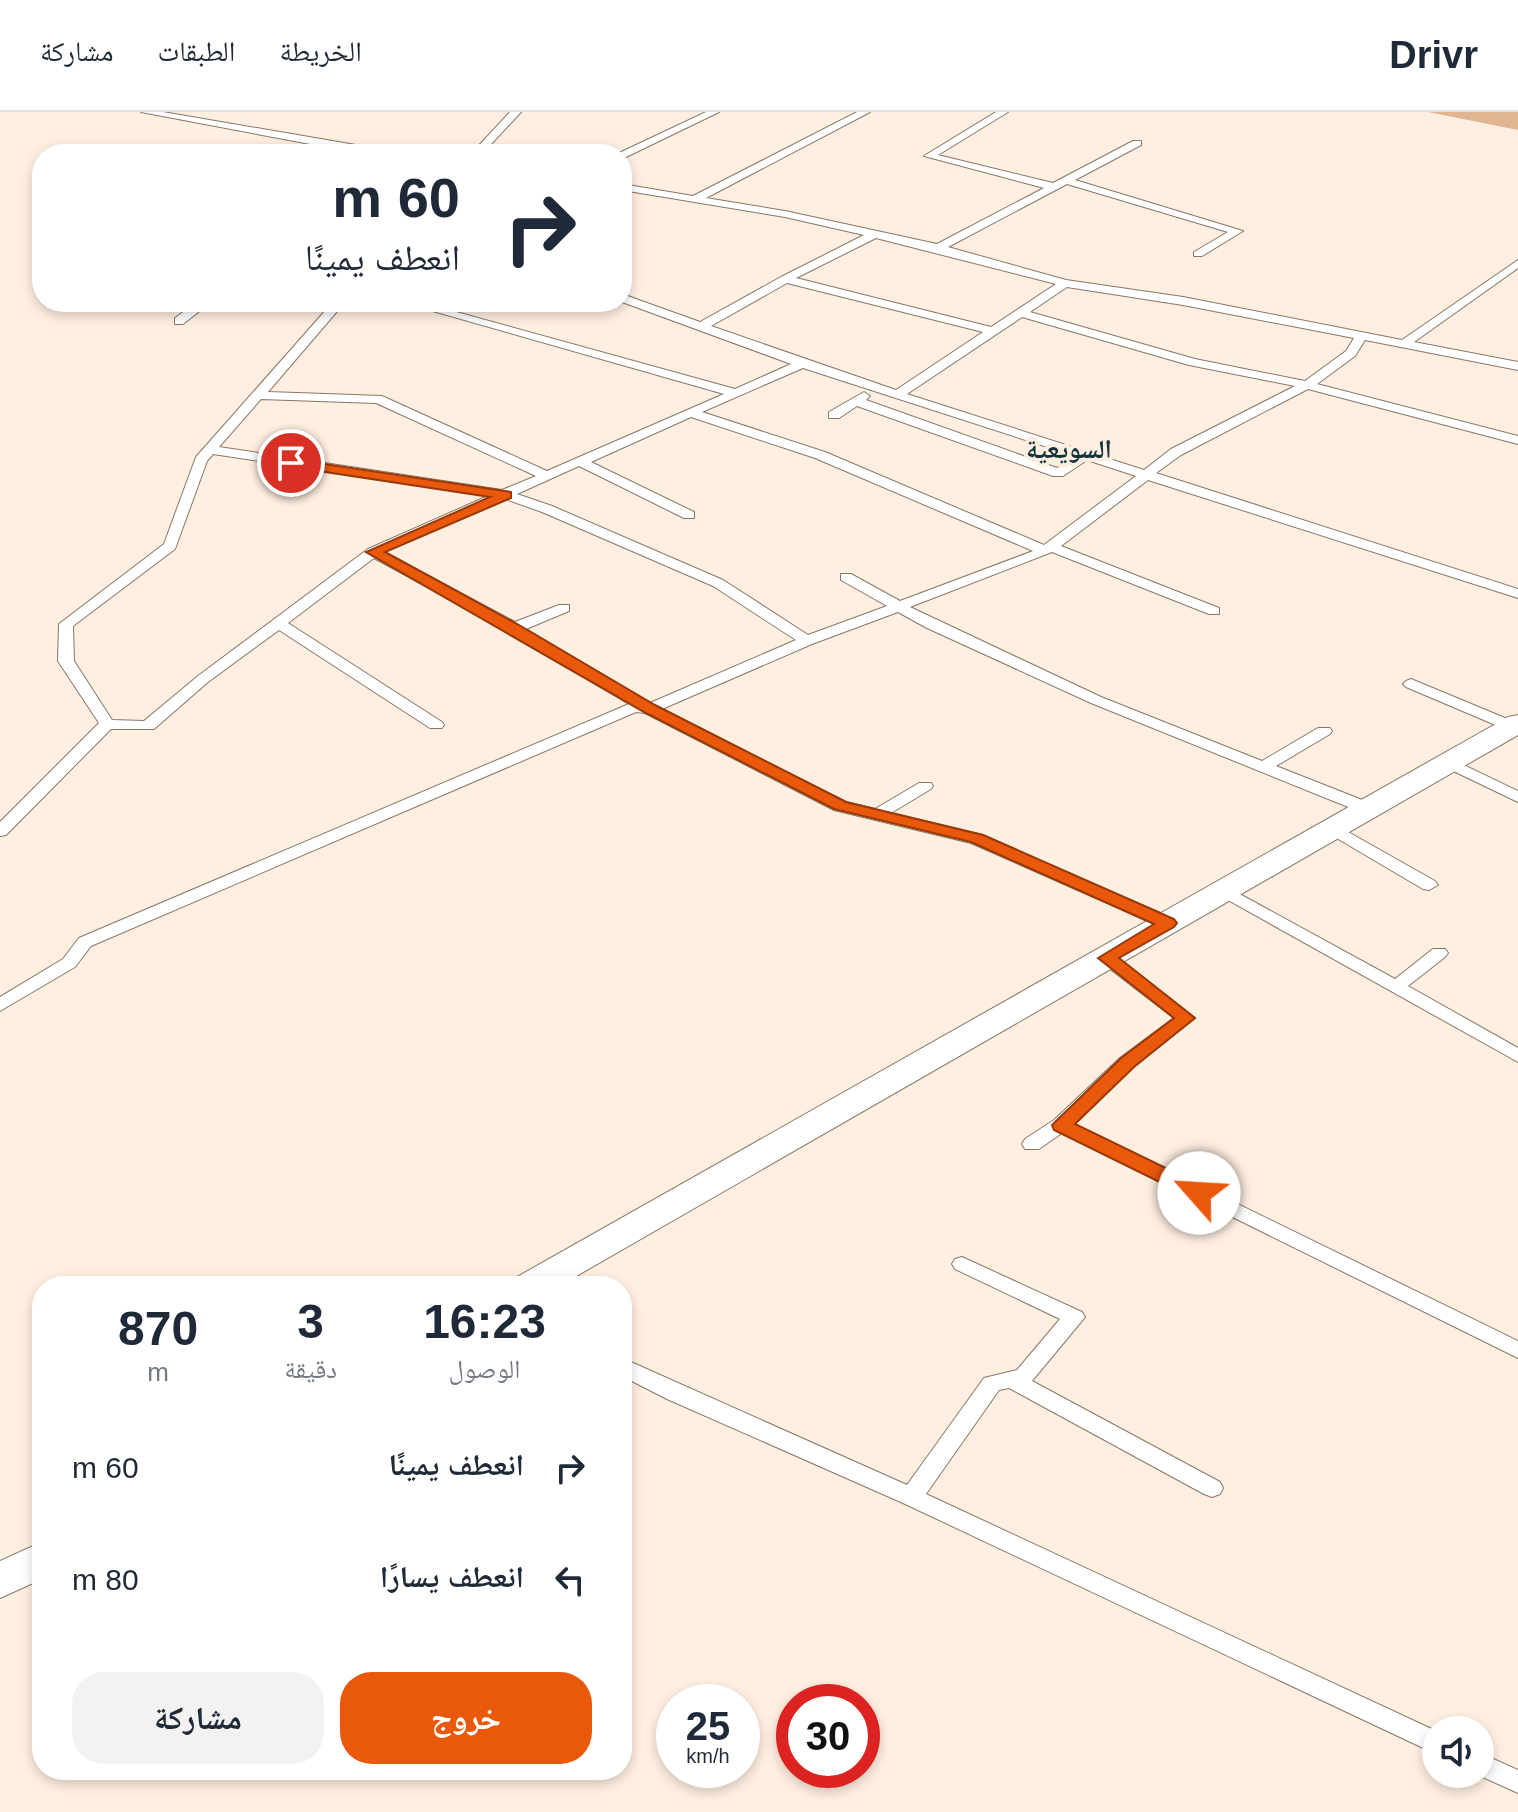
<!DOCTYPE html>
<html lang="ar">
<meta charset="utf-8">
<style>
:root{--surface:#fff;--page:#f2f2f3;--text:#1f2937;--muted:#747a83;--line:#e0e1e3;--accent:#ea580c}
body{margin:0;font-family:Helvetica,"Noto Naskh Arabic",sans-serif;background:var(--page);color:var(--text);direction:rtl;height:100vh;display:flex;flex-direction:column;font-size:30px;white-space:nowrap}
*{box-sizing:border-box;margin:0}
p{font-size:26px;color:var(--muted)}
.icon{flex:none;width:44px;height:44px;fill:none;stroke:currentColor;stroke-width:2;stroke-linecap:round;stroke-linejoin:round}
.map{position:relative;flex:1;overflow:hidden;direction:ltr}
.sheet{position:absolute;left:32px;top:1164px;width:600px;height:504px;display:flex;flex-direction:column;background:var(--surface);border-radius:32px;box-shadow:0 4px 12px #0003;direction:rtl}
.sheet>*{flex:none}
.guide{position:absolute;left:32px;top:32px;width:600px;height:168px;border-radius:32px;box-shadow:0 4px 12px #0003;direction:rtl;background:#fff;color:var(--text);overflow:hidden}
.fabs{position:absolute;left:1422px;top:1604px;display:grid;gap:16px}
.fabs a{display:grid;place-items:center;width:72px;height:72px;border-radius:50%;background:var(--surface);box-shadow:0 4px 12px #0003;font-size:40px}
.speed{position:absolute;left:656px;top:1572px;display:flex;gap:16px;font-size:40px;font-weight:700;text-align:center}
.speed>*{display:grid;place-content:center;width:104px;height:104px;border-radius:50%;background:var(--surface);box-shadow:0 4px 12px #0003;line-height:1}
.speed small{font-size:20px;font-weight:400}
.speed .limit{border:12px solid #d22;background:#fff;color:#111}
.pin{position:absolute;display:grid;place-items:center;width:68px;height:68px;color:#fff;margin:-34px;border:4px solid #fff;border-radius:50%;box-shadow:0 2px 8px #0007}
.me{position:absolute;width:88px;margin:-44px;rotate:296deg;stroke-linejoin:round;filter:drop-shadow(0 0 6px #0008)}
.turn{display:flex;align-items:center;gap:28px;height:168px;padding:0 40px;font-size:36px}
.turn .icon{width:104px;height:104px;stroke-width:2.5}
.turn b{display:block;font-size:56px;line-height:68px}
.eta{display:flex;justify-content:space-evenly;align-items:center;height:136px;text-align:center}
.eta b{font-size:48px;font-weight:700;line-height:56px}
.primary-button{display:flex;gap:16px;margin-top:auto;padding:16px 40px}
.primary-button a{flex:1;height:92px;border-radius:32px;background:var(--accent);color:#fff;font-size:32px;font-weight:700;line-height:92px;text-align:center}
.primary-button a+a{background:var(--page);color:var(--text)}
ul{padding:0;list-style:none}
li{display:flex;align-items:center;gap:24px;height:112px;padding:0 40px}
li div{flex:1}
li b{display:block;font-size:30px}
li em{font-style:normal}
header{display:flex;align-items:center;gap:48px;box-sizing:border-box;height:112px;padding:0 40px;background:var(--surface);border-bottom:2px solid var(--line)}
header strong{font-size:38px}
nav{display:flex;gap:44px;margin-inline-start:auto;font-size:28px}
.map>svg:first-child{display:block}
</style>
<header>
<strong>Drivr</strong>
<nav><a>الخريطة</a><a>الطبقات</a><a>مشاركة</a></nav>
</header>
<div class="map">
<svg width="1518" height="1700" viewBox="0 0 1518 1700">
<rect width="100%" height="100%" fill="#ffefe1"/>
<path fill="#dfb691" d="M 1428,0 L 1518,0 L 1518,18 Z"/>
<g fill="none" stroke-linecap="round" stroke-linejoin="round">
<g stroke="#887768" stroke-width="2">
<path id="minor" d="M 141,0 L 163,0 L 408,42 L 379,42 L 326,35 Z
M 510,0 L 521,0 L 482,42 L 471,42 Z
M 706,0 L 719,0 L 626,45 L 617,42 Z
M 857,0 L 870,0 L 706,86 L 785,99 L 937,132 L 1044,76 L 924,44 L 996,0 L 1008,0 L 938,43 L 1053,71 L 1133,29 L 1141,29 L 1141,33 L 1075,68 L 1243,119 L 1202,144 L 1194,144 L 1194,140 L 1228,120 L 1067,72 L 948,135 L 1066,168 L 1183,185 L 1402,228 L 1518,148 L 1518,156 L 1414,230 L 1518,250 L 1518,258 L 1365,228 L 1355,244 L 1317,272 L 1518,324 L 1518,332 L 1308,277 L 1181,343 L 1156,361 L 1518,477 L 1518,486 L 1148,368 L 1061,434 L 1219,496 L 1219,502 L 1209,502 L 1052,440 L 910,495 L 1101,585 L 1262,649 L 1318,616 L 1330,616 L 1332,619 L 1330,622 L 1276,654 L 1375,693 L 1377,697 L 1375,701 L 1363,701 L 1091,591 L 927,516 L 898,500 L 812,532 L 662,597 L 846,690 L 875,697 L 919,671 L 931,671 L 933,674 L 931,677 L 891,701 L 983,723 L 1174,807 L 1177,811 L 1174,815 L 1162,815 L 971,731 L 834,698 L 645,601 L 636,600 L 91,834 L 75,855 L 0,899 L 0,885 L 63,847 L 79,826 L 629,592 L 509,519 L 374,446 L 288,511 L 442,610 L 444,613 L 442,616 L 430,616 L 279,518 L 208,570 L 154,617 L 111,617 L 6,723 L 0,724 L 0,710 L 99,611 L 58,549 L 59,512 L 164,432 L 196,345 L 333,190 L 345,190 L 268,280 L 382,284 L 547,359 L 724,282 L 401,190 L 420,190 L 735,277 L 791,252 L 622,190 L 622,182 L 700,210 L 781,165 L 864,123 L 785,105 L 622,78 L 622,72 L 693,84 ZM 876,126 L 1056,172 L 991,215 L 796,166 ZM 787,171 L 983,220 L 896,278 L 711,214 ZM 1067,175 L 1183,193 L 1354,226 L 1346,239 L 1305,269 L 1195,247 L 1030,200 ZM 1022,205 L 1189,253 L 1295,274 L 1171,337 L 1144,358 L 907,282 ZM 803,256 L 1075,344 L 1057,356 L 866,288 L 870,284 L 864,280 L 829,300 L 829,306 L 839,306 L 857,294 L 1053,364 L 1063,364 L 1087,348 L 1136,364 L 1044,433 L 825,340 L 702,300 ZM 261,287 L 376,291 L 536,364 L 502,378 L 219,335 ZM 691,305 L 815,346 L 1033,439 L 900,489 L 851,462 L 841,462 L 841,468 L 887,494 L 808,523 L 723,468 L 552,394 L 517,382 L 579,354 L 684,406 L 694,406 L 694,400 L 591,350 ZM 213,342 L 488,384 L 368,437 L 198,564 L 144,609 L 112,608 L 74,549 L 73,514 L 175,437 L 207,349 ZM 505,387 L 542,400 L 713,474 L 796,528 L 650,591 L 526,517 L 569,499 L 569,493 L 559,493 L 515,510 L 384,440 Z
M 197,190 L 211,190 L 183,212 L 175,212 L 175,206 Z
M 1411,567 L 1517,611 L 1518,615 L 1511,619 L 1505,617 L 1406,575 L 1403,572 L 1406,569 Z
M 1449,646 L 1518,679 L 1518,690 L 1443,654 L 1441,651 L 1443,648 Z
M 1334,712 L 1435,769 L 1438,773 L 1429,778 L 1423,777 L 1328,721 L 1326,717 L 1328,713 Z
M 1225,774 L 1395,867 L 1433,837 L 1445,837 L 1448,841 L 1445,845 L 1408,874 L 1518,936 L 1518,950 L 1219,783 L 1216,779 Z
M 1107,841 L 1113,842 L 1195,906 L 1134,954 L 1074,1012 L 1518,1229 L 1518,1246 L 1062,1021 L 1039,1037 L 1025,1037 L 1022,1032 L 1025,1027 L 1054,1008 L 1120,946 L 1174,906 L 1101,850 L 1098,846 L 1101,842 Z
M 962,1145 L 1082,1200 L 1085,1205 L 1032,1269 L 1220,1370 L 1223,1376 L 1220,1382 L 1212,1385 L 1204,1382 L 1009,1276 L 999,1278 L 926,1382 L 1436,1619 L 1436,1642 L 903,1391 L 667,1287 L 622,1264 L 622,1246 L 907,1373 L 984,1266 L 1017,1258 L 1060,1207 L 955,1157 L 952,1152 L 955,1147 Z
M 1480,1641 L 1518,1658 L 1518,1681 L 1476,1662 L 1480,1662 Z"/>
</g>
<g stroke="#887768" stroke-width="2">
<path id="trunk" d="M 1518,603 L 1518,623 L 559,1174 L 511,1174 L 517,1165 L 1508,605 Z
M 42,1430 L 42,1467 L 0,1486 L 0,1449 Z"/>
</g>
<use href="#minor" fill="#fff" fill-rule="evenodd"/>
<use href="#trunk" fill="#fff" fill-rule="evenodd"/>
</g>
<path fill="#ea580c" stroke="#983908" stroke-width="2" d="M 291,347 L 511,380 L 511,386 L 385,440 L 519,513 L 655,593 L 846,690 L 983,723 L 1174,807 L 1177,811 L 1174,815 L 1119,846 L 1195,906 L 1134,955 L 1075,1012 L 1207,1076 L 1210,1081 L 1207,1086 L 1192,1086 L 1054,1018 L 1052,1013 L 1121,946 L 1174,906 L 1098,846 L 1154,812 L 971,730 L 834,697 L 644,600 L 366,440 L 490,385 L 286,354 L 284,351 Z"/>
<g text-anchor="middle" stroke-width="8" stroke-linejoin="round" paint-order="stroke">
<g font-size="26" font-weight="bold" fill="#13343b" stroke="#ffefe1">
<text x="1069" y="346">السويعية</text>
</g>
</g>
</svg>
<div class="fabs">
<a><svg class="icon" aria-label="sound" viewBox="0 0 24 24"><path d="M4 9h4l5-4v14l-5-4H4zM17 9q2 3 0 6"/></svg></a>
</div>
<div class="speed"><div>25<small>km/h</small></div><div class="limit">30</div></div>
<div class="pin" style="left:291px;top:351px;background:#d93025"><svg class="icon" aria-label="arrive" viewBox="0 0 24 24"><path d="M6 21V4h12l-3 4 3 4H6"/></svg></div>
<svg class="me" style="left:1199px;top:1081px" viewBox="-20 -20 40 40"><circle r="19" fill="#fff"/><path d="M0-13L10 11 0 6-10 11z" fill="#ea580c"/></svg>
<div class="guide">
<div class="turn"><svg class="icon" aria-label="right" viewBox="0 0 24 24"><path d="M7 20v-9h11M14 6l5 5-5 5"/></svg><div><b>60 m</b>انعطف يمينًا</div></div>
</div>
<section class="sheet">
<div class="eta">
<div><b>16:23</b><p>الوصول</p></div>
<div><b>3</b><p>دقيقة</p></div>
<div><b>870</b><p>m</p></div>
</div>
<ul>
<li><svg class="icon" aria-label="right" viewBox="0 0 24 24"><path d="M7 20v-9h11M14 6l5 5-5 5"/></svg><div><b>انعطف يمينًا</b></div><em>60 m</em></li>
<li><svg class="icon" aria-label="left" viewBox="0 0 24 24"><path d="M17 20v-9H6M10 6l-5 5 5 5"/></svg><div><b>انعطف يسارًا</b></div><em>80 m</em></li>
</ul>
<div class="primary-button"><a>خروج</a><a>مشاركة</a></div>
</section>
</div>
